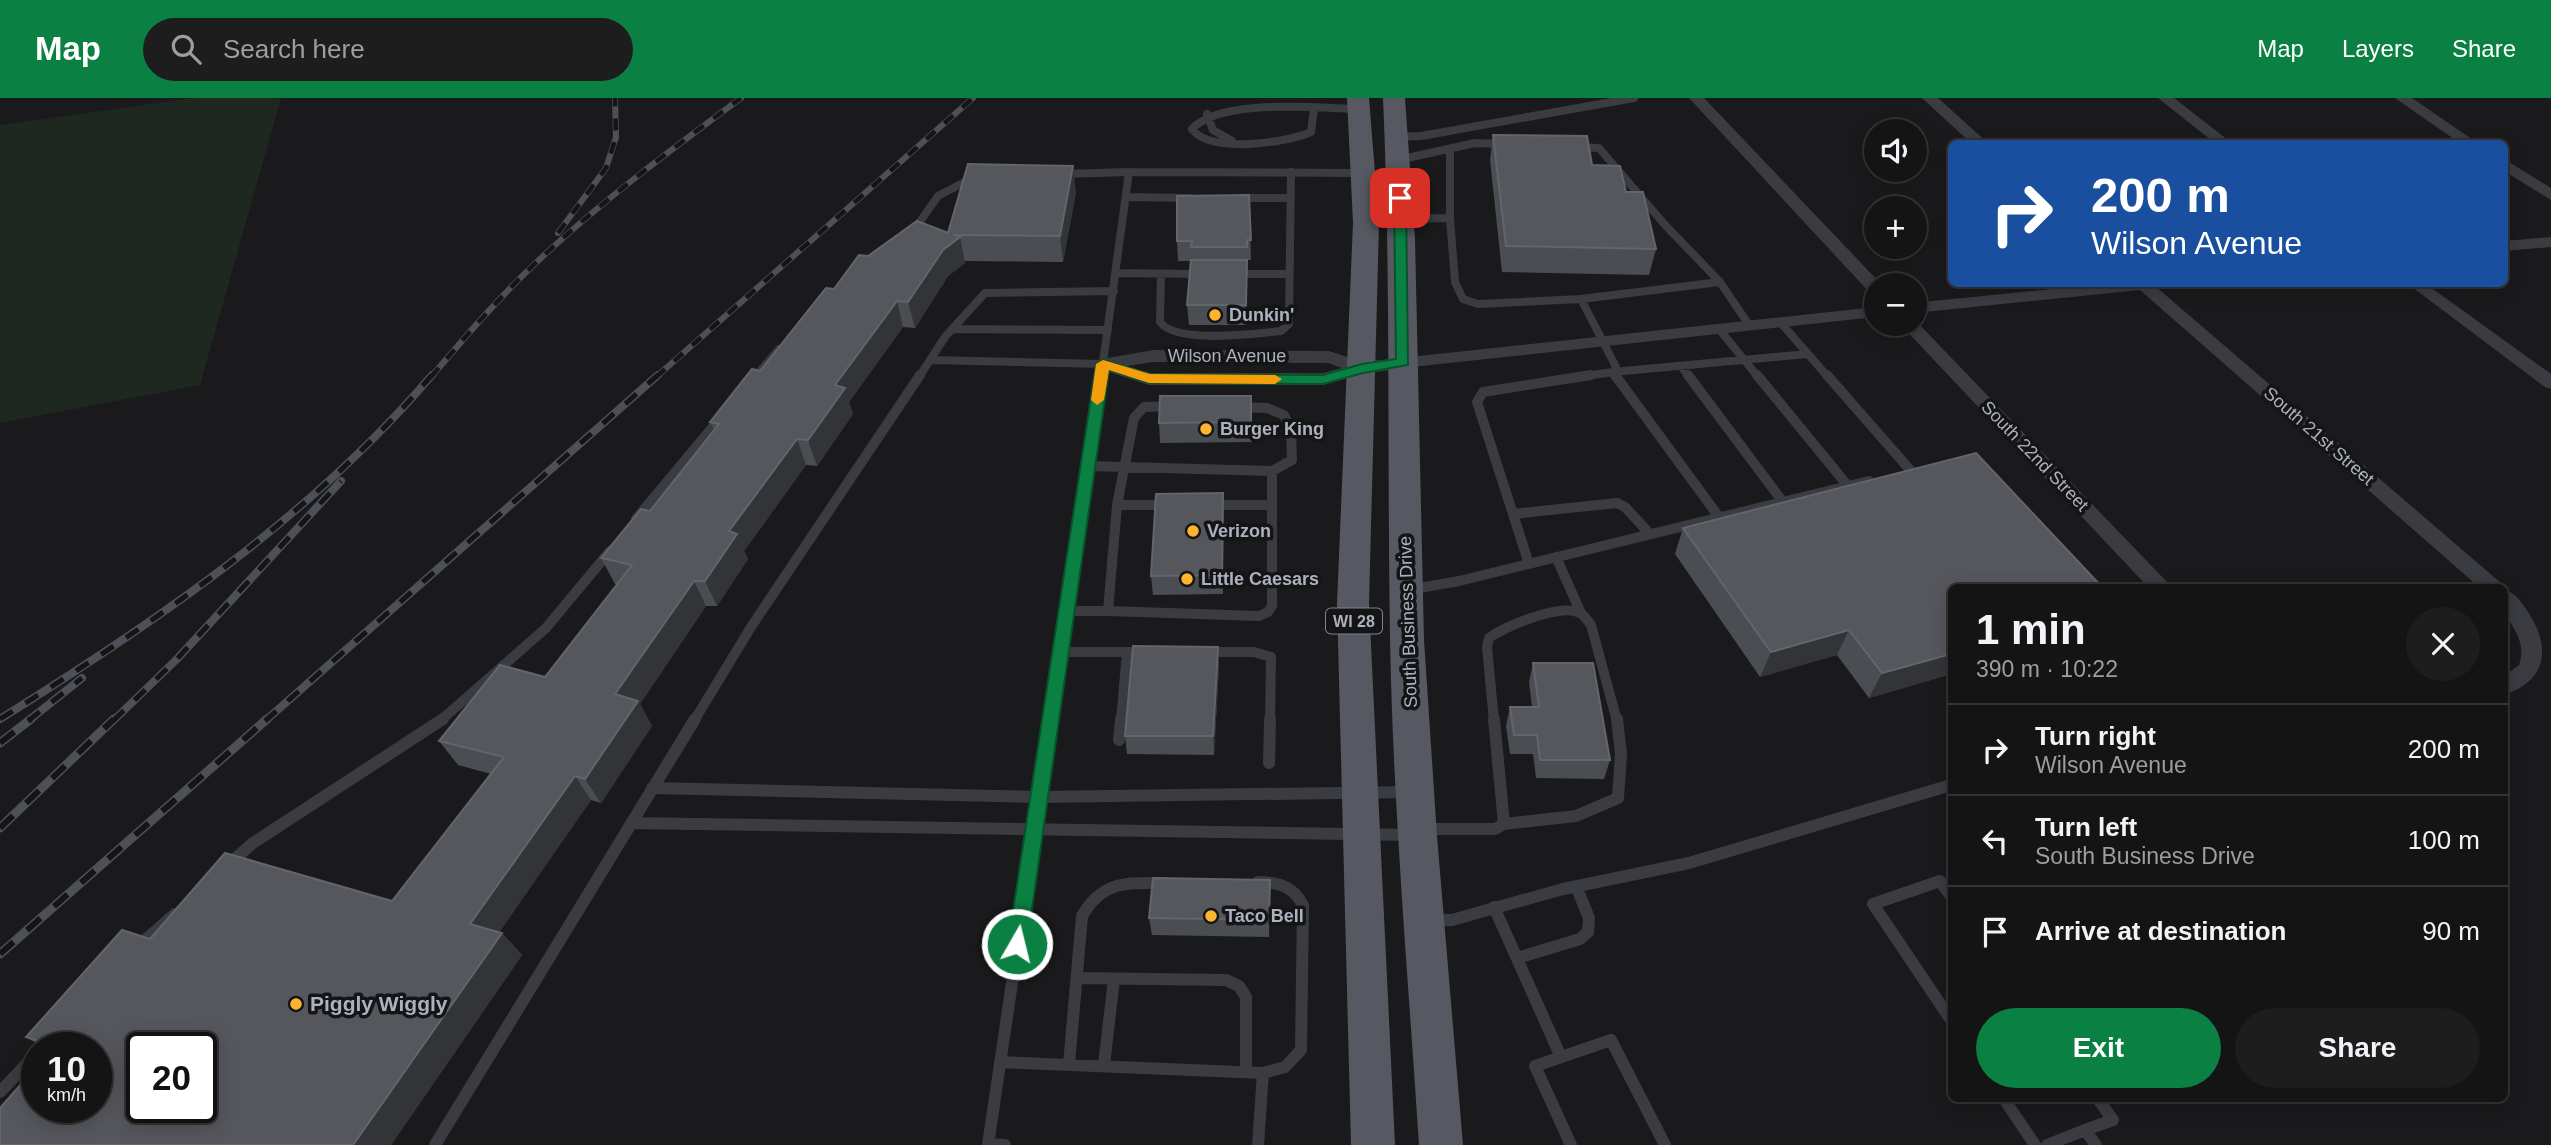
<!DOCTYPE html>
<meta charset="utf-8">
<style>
:root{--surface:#141415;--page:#1d1d1e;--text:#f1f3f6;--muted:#9d9ea0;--line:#333334;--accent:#0b8043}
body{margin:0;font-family:Arial,sans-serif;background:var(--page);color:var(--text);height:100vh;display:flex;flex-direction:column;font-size:26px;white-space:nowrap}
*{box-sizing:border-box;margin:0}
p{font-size:23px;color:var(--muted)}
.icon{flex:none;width:38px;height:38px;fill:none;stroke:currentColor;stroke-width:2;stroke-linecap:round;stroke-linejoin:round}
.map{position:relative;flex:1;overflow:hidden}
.drawer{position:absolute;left:1948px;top:486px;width:560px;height:518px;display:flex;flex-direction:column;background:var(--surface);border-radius:10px;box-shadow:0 4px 18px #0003,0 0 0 2px var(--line)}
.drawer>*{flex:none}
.banner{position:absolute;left:1948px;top:42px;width:560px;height:147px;border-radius:10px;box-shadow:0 4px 18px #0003,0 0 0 2px var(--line);background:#1a4fa0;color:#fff;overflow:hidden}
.tools{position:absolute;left:1864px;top:21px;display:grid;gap:14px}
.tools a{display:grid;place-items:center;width:63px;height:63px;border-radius:50%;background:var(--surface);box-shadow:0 4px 18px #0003,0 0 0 2px var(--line);font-size:35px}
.speed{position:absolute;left:21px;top:934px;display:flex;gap:14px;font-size:35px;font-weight:700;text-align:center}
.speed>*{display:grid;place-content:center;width:91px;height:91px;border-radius:50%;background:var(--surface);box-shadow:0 4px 18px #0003,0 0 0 2px var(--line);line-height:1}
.speed small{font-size:18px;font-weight:400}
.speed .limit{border:4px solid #111;border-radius:10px;background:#fff;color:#111}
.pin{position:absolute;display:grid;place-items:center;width:60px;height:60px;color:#fff;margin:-30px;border-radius:14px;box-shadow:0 4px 10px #0006}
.me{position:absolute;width:77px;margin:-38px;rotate:8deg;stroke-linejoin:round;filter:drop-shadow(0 0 5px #0008)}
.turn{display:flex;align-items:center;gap:24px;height:147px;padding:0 28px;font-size:32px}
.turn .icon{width:91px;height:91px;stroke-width:2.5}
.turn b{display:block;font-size:49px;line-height:60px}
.round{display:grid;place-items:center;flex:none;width:74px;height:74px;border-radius:37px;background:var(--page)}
.headline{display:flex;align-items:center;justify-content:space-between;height:119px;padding:0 28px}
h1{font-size:42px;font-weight:700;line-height:52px}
.primary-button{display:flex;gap:14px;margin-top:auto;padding:14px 28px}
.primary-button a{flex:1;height:80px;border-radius:42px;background:var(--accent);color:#fff;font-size:28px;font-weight:700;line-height:80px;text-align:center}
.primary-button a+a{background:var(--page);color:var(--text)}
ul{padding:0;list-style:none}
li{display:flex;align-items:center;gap:21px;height:91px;padding:0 28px;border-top:2px solid var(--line)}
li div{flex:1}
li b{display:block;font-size:26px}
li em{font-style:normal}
header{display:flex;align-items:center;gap:42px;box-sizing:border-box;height:98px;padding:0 35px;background:var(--accent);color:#fff}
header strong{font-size:33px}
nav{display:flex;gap:38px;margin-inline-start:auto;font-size:24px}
.search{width:490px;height:63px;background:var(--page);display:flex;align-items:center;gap:18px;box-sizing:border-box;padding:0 24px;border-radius:38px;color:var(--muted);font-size:26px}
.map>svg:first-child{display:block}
</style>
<header>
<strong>Map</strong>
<div class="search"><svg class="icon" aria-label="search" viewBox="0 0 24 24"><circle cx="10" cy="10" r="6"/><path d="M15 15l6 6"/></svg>Search here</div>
<nav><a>Map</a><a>Layers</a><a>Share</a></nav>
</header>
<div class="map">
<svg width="2551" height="1047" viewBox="0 0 2551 1047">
<rect width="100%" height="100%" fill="#1a1a1c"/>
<path fill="#1f2820" d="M 193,0 L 281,0 L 200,287 L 0,325 L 0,27 Z"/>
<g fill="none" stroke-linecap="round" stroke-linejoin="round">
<path stroke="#3a3c42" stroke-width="8" d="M 1314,11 L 1311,34 C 1286,45 1210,56 1192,31 C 1221,0 1317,10 1359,11
M 1207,16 L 1213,32 L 1232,43
M 1397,39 L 1421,38 L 1634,0
M 1577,49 L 1599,50 L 1666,128 L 1720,184 L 1749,227
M 1450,53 L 1450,120
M 1398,62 L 1475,45 L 1505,46
M 1062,76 L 1129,74
M 1126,99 L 1190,100
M 1237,100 L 1291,100
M 1401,121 L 1450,120 L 1455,184 L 1463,201 L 1478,206 L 1581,201
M 912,135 L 938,98 L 976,78
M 1116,175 L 1201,176
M 1161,176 L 1160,224 C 1176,246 1255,236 1281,233 L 1289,226 L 1291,74
M 1235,176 L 1289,176
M 1780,224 L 1828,279
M 953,231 L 1108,232
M 1719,231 L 1758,279
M 930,262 L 1103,266
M 1681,268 L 1689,279
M 1613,274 L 1808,256
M 1613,274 L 1616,279
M 755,279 L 779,251
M 919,279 L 945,239 L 985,195 L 1114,193
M 1101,279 L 1129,74 L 1364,75
M 1578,279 L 1613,274 L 1616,269 L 1581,201 L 1720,184"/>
<path stroke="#3a3c42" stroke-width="10" d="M 1615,277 L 1719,419
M 1688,277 L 1783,404
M 1757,277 L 1848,388
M 1827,277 L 1911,373
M 750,284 L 756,277
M 1173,308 L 1144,309 L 1134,320 L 1117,407 L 1108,513 L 1259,518 L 1268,514 L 1272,508 L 1272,373
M 1088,368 L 1272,373 L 1292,362 L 1291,333 L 1284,317 L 1267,310 L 1238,309
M 1117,407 L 1167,407
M 1212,407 L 1272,407
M 1513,416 L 1617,405 L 1625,409 L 1650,436
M 636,421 L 722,318
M 1556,459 L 1581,515
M 1529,466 L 1477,304 L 1483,294 L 1591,277
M 1408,492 L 1459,483 L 1869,383
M 1066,513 L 1108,513
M 1060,554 L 1145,554
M 1206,554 L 1254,554 L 1271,559 L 1270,623
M 440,623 L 546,530 L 610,453
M 694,623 L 751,529 L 920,277
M 1051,623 L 1102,277
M 1121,623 L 1127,554
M 1494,623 L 1487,549 L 1489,540 C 1505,528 1561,505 1580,515 C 1584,517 1588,523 1591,527 L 1617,623"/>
<path stroke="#3a3c42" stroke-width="12" d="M 1494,621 L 1504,726
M 1119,642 L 1121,621
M 1269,665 L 1270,621
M 652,690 L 1039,699 L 1409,694
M 631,725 L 1412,737
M 1504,726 L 1576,718 L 1618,700 L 1621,656 L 1617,621
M 1424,731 L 1495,731 L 1504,726
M 228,767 L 253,745 L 443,621
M 1951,798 L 1940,783 L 1873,806 L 1951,922
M 1494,809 L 1561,959
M 1430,822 L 1452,822 L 1563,791 L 1689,765 L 1951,687
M 137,849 L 175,816
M 1517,860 L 1580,841 L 1588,834 L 1589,820 L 1576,788
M 1077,880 L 1226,882 L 1239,888 L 1246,899 L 1246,974
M 1000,964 L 1263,975 L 1285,969 L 1301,952 L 1303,807 C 1293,788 1278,784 1258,784
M 1069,966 L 1082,818 C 1103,782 1127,785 1165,785
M 1104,967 L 1114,881
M 0,994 L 37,955
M 2004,1001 L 2035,1047
M 2085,1032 L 2113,1022 L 2098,1001
M 988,1046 L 1005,1047
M 435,1047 L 695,621
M 988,1047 L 1051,621
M 1258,1047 L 1263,975
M 1571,1047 L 1535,968 L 1611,942 L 1665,1047
M 2047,1047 L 2085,1032 L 2096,1047"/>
<path fill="#3a3c42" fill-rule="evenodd" d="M 1689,0 L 1704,0 L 1882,187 L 1876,187 L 1876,196 L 1870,195 Z
M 1922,0 L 1938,0 L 1989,46 L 1972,46 Z
M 2158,0 L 2174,0 L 2233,46 L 2216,46 Z
M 2395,0 L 2412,0 L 2479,46 L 2461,46 Z
M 2504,61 L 2551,90 L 2551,102 L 2504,73 Z
M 2551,139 L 2551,149 L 2504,153 L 2504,143 Z
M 2102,186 L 2156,186 L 2155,188 L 2501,485 L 2504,490 L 2480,490 L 2140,192 L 1914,215 L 1914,205 Z
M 2408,186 L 2426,186 L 2551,276 L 2551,291 L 2545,289 Z
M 1876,209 L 1876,219 L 1403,270 L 1363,276 L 1323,287 L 1149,287 L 1097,270 L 1094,266 L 1097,262 L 1153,252 L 1329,253 L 1363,264 ZM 1153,264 L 1328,265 L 1342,270 L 1323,275 L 1150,275 L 1127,268 Z
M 1915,222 L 2168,485 L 2171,490 L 2149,490 L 1900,226 L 1914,226 Z
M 2504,491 C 2515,495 2522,504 2528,514 C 2551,549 2548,582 2504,597 L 2504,578 L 2519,567 C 2527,544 2513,532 2505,514 C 2503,508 2504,498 2504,491 Z"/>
<path fill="#565961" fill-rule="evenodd" d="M 1347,0 L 1369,0 L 1379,125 L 1369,505 L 1395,1047 L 1351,1047 L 1337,505 L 1353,125 Z
M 1383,0 L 1405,0 L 1415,141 L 1424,542 L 1437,738 L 1463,1047 L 1419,1047 C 1408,878 1393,709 1390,540 C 1387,360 1391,180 1383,0 Z"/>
<g stroke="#4d5057" stroke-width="6">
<path id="rail-far2" d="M 558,135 L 606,70 L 616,39 L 615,0
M 431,279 C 466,238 501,197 540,161 C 603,102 672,51 741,0
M 656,279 L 973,0"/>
</g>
<g stroke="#4d5057" stroke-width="8">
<path id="rail-far1" d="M 0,621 C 156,524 312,418 432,277
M 28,623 L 82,580
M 113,623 L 177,561 L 341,383
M 265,623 L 658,277"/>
</g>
<g stroke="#4d5057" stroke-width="9">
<path id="rail" d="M 0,645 L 31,621
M 0,730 L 114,621
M 0,856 L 267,621"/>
</g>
<use href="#rail-far2" stroke="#151517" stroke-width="4.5" stroke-dasharray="12" stroke-linecap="butt"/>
<use href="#rail-far1" stroke="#151517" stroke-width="5" stroke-dasharray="15" stroke-linecap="butt"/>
<use href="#rail" stroke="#151517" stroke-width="6" stroke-dasharray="18" stroke-linecap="butt"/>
</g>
<path fill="#4a4d51" d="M 1493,37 L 1592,67 L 1626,94 L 1656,151 L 1649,177 L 1502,174 L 1490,62 Z
M 1076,94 L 1063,164 L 964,163 L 965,165 L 948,178 L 915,230 L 903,229 L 849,304 L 853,316 L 817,368 L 806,367 L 744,453 L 748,461 L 717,508 L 706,508 L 640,606 L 652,628 L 601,705 L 591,702 L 499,834 L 502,835 L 522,857 L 391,1047 L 0,1047 L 96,950 L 44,950 L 26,939 L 150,841 L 392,803 L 491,676 L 458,667 L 439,643 L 545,579 L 617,486 L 615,486 L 601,460 L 650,413 L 714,332 L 710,324 L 760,273 L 834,191 L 868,158 L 948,135 Z
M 1249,97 L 1251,162 L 1248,162 L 1247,169 L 1246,227 L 1189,227 L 1187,207 L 1190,163 L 1178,163 L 1177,143 Z
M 1251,298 L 1252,344 L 1160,345 L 1159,325 Z
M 1223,395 L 1223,496 L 1153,497 L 1151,478 Z
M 1683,430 L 1951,490 L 1951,576 L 1869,600 L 1837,557 L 1760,579 L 1675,456 Z
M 1218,549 L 1219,568 L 1214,657 L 1127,656 L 1125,638 Z
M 1533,565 L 1610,662 L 1604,681 L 1536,680 L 1533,656 L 1510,656 L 1506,628 L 1510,609 L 1532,609 L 1529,584 Z
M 1270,782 L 1269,839 L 1152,837 L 1149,820 Z"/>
<path fill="#333437" d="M 1073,68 L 1076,94 L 1063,164 L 1060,138 Z
M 960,139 L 965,165 L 948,178 L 915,230 L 908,204 L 943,152 Z
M 897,203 L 903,229 L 849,304 L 853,316 L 817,368 L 808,342 L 835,287 Z
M 797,341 L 806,367 L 744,453 L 748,461 L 717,508 L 705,483 L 729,433 Z
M 1223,395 L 1224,415 L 1223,496 L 1222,477 Z
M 694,483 L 706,508 L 640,606 L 652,628 L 601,705 L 585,681 L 615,596 Z
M 1849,532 L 1837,557 L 1760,579 L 1771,554 Z
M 1218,549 L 1219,568 L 1214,657 L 1213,638 Z
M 1951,556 L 1951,576 L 1869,600 L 1882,575 Z
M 575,678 L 591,702 L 490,848 L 470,826 Z
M 502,835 L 522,857 L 391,1047 L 353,1047 Z"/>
<path fill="#55575d" stroke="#62656c" stroke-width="2" fill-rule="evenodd" d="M 1493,37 L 1587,38 L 1592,67 L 1620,68 L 1626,94 L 1643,94 L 1656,151 L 1506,148 Z
M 968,66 L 1073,68 L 1060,138 L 954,137 L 960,139 L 943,152 L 908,204 L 897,203 L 835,287 L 845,290 L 808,342 L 797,341 L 729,433 L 737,436 L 705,483 L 694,483 L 615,596 L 638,603 L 585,681 L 575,678 L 470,826 L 502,835 L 353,1047 L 0,1047 L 0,1010 L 37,968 L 37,1010 L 96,1010 L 96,950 L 52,950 L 54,948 L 26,939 L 122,832 L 150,841 L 225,755 L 392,803 L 504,659 L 439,643 L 500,567 L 545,579 L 632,467 L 601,460 L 641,411 L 650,413 L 719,326 L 710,324 L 752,271 L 760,273 L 826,190 L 834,191 L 859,157 L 868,158 L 917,123 L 948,135 ZM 142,950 L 201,950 L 201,1010 L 142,1010 Z
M 1249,97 L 1251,142 L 1247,142 L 1247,149 L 1191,149 L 1192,143 L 1177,143 L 1177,98 Z
M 1191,162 L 1247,162 L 1246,207 L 1187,207 Z
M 1160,298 L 1251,298 L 1251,324 L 1159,325 Z
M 1976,355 L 2103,490 L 1951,490 L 1951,556 L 1882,575 L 1849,532 L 1771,554 L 1683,430 Z
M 1223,395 L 1222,477 L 1151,478 L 1156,396 Z
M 1133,548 L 1218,549 L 1213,638 L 1125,638 Z
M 1533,565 L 1593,565 L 1610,662 L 1540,662 L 1537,637 L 1514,637 L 1510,609 L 1539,609 Z
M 1153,780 L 1270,782 L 1269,822 L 1149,820 Z"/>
<path fill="#0b8043" stroke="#07532c" stroke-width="2" d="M 1400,96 L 1406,100 L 1408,267 L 1363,275 L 1323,286 L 1149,285 L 1109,272 L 1027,846 L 1024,852 L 1017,854 L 1010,852 L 1008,846 L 1096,266 L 1103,262 L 1150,276 L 1323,277 L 1362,266 L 1396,261 L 1394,100 Z"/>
<path fill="#f59e0b" d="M 1103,262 L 1150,276 L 1275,277 L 1282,281 L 1275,286 L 1149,285 L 1109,272 L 1104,302 L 1097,307 L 1091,302 L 1096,266 Z"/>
<g fill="#ffb42f" stroke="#151517" stroke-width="2.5">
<circle cx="1215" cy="217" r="7"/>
<circle cx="1206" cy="331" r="7"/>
<circle cx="1193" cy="433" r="7"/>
<circle cx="1187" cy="481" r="7"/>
<circle cx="1211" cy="818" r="7"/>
<circle cx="296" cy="906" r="7"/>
</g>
<g text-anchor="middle" stroke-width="7" stroke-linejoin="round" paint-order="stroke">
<rect fill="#151517" stroke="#7e828b" stroke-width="2" x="1326" y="510.5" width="56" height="25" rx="5"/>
<g font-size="16" font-weight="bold" fill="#abb1bd">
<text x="1354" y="529">WI 28</text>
</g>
<g font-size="18" font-weight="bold" fill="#abb1bd" stroke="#151517" text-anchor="start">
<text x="1229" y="223">Dunkin'</text>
<text x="1220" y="337">Burger King</text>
<text x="1207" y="439">Verizon</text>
<text x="1201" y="487">Little Caesars</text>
<text x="1225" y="824">Taco Bell</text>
</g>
<g font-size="18" fill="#abb1bd" stroke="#151517">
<text x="1227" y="264">Wilson Avenue</text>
<text transform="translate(2319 338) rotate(41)" y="6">South 21st Street</text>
<text transform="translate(2035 358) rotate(46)" y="6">South 22nd Street</text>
<text transform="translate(1408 524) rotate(-92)" y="6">South Business Drive</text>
</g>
<g font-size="21" font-weight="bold" fill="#abb1bd" stroke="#151517" text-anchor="start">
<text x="310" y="913">Piggly Wiggly</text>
</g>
</g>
</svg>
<div class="tools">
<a><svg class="icon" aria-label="sound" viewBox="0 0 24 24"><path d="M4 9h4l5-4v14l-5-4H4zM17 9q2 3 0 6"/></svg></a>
<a>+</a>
<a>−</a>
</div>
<div class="speed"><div>10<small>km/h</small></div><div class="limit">20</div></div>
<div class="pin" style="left:1400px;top:100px;background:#d93025"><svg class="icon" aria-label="arrive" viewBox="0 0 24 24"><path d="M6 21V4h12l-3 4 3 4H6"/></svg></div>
<svg class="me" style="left:1017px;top:846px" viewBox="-20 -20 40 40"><circle r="17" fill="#0b8043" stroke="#fff" stroke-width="3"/><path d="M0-11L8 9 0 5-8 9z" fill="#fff"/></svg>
<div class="banner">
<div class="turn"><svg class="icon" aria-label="right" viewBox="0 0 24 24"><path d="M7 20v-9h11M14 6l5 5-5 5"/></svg><div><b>200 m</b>Wilson Avenue</div></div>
</div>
<section class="drawer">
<div class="headline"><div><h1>1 min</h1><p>390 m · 10:22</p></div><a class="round"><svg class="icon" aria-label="close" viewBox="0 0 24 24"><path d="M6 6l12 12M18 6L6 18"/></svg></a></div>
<ul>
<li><svg class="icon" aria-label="right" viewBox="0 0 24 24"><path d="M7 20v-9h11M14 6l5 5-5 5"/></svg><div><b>Turn right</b><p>Wilson Avenue</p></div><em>200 m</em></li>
<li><svg class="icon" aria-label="left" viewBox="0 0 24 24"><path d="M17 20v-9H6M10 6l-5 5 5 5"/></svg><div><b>Turn left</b><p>South Business Drive</p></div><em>100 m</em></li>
<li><svg class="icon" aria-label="arrive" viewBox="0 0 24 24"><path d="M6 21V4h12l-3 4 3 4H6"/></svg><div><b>Arrive at destination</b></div><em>90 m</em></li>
</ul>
<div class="primary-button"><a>Exit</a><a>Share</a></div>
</section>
</div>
